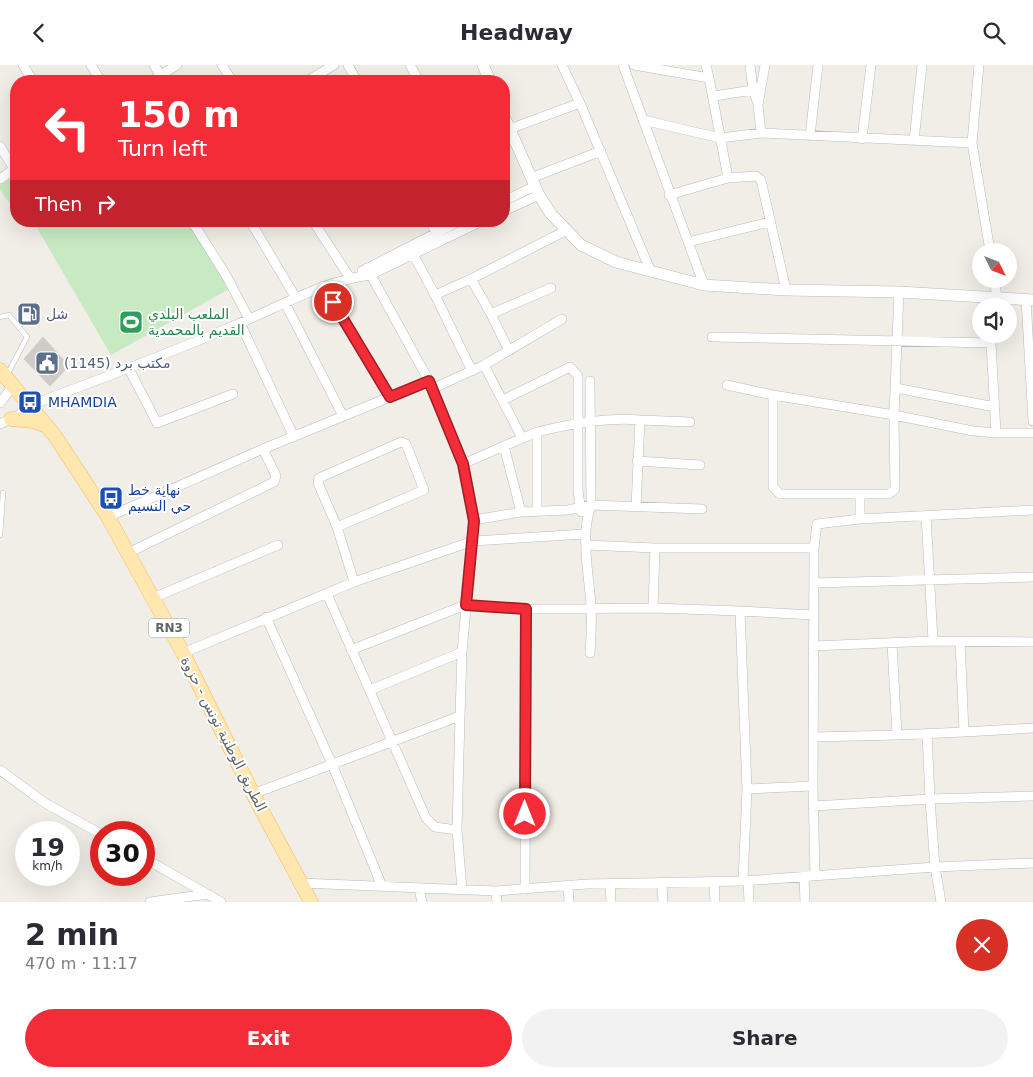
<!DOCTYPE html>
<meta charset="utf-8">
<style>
:root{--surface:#fff;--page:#f2f2f3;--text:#2b2b33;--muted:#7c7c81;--accent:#f32c37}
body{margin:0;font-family:"DejaVu Sans","Noto Sans Arabic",sans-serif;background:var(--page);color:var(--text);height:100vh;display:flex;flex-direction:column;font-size:19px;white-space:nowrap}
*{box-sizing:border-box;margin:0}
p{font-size:16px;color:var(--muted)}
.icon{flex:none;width:28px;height:28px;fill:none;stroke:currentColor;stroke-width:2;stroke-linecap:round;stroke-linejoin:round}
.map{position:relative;height:837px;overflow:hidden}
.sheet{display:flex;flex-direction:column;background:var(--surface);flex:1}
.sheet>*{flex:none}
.hud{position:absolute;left:10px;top:10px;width:500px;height:152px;border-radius:20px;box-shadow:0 5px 20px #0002;background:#f32c37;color:#fff;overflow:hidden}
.needle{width:32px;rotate:132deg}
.tools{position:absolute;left:972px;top:178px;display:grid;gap:10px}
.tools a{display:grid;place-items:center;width:45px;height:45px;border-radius:50%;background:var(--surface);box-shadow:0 5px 20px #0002;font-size:25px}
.speed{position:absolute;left:15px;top:756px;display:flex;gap:10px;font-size:25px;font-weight:700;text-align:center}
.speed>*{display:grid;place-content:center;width:65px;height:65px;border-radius:50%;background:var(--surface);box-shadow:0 5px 20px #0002;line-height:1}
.speed small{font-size:12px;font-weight:400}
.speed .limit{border:8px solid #d22;background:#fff;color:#111}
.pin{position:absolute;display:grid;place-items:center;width:42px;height:42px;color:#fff;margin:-21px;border:2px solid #fff;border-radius:50%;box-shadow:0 1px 5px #0007}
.me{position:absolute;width:55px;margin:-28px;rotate:0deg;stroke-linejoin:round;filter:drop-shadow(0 0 4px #0008)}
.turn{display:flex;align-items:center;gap:18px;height:105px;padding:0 25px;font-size:22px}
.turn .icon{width:65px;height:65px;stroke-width:2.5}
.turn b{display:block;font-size:35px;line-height:42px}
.then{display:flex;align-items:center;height:48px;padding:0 25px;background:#0003;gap:10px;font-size:19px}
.round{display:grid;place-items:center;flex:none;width:52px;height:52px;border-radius:26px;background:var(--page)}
.headline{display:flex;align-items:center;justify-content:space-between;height:85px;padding:0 25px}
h1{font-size:30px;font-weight:700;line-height:38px}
.action{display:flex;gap:10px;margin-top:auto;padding:10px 25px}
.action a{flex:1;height:58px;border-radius:30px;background:var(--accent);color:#fff;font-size:20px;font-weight:700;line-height:58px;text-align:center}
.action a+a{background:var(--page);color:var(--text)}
header{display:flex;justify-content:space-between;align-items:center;height:65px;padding:0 25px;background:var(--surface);font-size:22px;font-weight:700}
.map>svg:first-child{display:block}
</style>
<header><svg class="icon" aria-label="back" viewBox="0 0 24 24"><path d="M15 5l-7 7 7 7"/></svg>Headway<svg class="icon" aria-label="search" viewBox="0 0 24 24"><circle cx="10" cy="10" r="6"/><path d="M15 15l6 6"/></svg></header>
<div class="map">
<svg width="1033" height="837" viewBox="0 0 1033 837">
<rect width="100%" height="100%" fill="#f1eee7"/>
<path fill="#c8eac3" d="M 16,107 L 16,147 L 0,125 L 0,118 Z
M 33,156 L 191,156 L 231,223 L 111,290 Z"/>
<path fill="#cfcbc6" stroke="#d7cfc5" d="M 43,272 L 69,301 L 50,321 L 24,294 Z"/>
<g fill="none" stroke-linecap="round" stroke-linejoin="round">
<g stroke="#b7bbbe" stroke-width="5.5">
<path id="service" d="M 0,252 L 9,250 L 27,272 L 7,310
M 0,470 L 3,428"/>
</g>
<g stroke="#b7bbbe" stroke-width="10">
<path id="minor" d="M 23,0 L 33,16
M 91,0 L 101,16
M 154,0 L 164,16
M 222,0 L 232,16
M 348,0 L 357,16
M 410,0 L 419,16
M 562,0 L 580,38
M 623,0 L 704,220
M 634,0 L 709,13 L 728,113 L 756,111 L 761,115 L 786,225
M 706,0 L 709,13
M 750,0 L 753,25 L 758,39
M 979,0 L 972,78 L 990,186
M 151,16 L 177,0
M 307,16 L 334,0
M 714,31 L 753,25
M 643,55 L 720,73 L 761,68 L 972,78
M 504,66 L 580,38 L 651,207
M 761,68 L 758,40 L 765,0
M 810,71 L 818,0
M 862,74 L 871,0
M 914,76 L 922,0
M 0,81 L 14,104 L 16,102
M 531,113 L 601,86
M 0,114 L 14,104
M 669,130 L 728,113
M 504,136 L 535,121
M 504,146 L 539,130
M 192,156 L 227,212 L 249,254
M 250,156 L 296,233
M 313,156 L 350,213
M 430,156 L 438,172
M 688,177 L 770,157
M 413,189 L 435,230 L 471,214 L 491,249 L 551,223
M 367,203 L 429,316 L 463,399 L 474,455
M 362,206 L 460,156
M 471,214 L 565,166
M 994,214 L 997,232
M 323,221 L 390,332
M 435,230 L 472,306
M 1026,234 L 1033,356
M 285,238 L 343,351
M 491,249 L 509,286
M 240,258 L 294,372
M 712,272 L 991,278 L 996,368
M 484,300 L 562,254
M 129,304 L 157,358 L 233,329
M 727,320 L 773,330 L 894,350 L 973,366 L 996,368 L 1033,368
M 896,323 L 995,342
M 432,324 L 484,300 L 522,373
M 773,330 L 773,422 L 780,429 L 860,429 L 860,454 L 817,459 L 814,483
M 503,335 L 570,302 L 578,311 L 578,426 L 581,447
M 0,338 L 13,321
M 640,355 L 690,357
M 0,359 L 19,350 L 31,340 C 101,314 170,288 238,259 C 281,241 323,216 370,210 L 482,156
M 401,377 L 406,379 L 424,425 L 337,462 L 318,418 L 319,413 Z
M 637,396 L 700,400
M 463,399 L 504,381
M 860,429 L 889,429 L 895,424 L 894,350 L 899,227
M 537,446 L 537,367 C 570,359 605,352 640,355 L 636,442
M 521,447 L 504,381 L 537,367
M 926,450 L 933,576
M 108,452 L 263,384 L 429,316
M 860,454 L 1033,445
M 337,462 L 354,517
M 128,488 L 274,417 L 276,411 L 263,384
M 814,518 L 1033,512
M 327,529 L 426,753 L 435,762 L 457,765
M 153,533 L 278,480
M 653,543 L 655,483
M 740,546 L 814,550
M 266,552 L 332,699 L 381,819
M 892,578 L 897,670 L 964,667 L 960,577
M 813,581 L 933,576 L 1033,577
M 351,585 L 465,540 L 526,544 L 653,543 L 740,546 L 747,724 L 813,721 L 814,483 L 655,483 L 586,480
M 183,588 L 354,517 L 473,476 L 585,469
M 590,588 C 591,573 592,557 591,541 C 589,508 580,472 591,440 L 590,316
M 370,625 L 462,587
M 460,651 L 457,765 L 462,824
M 964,667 L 1033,663
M 927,669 L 930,734 L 1033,731
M 813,672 L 897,670
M 0,705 L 45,738 L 101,769
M 813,721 L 815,811
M 253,729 L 460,651 L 462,587 L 474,455 L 521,447 L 568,445 L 591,440 L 702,444
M 813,741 L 930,734 L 935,802 L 941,837
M 144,793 L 221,837
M 804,812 L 805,837
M 743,816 L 747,724
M 748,816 L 749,837
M 714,817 L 715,837
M 301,818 L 496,826 L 587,819 L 743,816 L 935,802 L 1033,798
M 610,819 L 611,837
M 662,819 L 663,837
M 568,820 L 569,837
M 419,824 L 422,837
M 525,824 L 526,544
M 496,826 L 497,837
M 150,837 L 208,829"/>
</g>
<g stroke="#b7bbbe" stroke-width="12">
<path id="tertiary" d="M 483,0 L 490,16
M 504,51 L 539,130 L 551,149 L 581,180 L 616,197 L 704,220 L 786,225 L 899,227 L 1033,235"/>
</g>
<g stroke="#f9b758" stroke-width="15">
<path id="primary" d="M 0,305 L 55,371 L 108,452 L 183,588 L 253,729 L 311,837
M 11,354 L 33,356 L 47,361"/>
</g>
<use href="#service" stroke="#fff" stroke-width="4.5"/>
<use href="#minor" stroke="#fff" stroke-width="9"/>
<use href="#tertiary" stroke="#fff" stroke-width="11"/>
<use href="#primary" stroke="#ffe7af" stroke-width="14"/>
</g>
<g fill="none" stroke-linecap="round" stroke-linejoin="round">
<g stroke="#9e1d24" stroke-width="12">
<path id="route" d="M 333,237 L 390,332 L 429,316 L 463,399 L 474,456 L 466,540 L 526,544 L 525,749"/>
</g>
<use href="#route" stroke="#f32c37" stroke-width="9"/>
</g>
<defs>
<g id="fuel-square" transform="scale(1.25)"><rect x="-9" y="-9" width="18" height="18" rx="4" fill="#5c6f8a" stroke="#fff"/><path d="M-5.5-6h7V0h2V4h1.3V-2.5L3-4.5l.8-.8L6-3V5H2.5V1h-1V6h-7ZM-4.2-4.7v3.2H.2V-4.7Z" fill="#fff"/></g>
<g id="stadium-square" transform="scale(1.25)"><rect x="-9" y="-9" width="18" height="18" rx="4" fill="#2e9e5b" stroke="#fff"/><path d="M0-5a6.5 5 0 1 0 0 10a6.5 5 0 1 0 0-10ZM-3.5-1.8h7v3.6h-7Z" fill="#fff"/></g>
<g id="civic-square" transform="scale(1.25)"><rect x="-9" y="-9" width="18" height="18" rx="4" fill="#5c6f8a" stroke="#fff"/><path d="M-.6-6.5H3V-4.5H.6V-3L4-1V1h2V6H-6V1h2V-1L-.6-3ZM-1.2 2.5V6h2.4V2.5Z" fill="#fff"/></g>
<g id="bus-square" transform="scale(1.25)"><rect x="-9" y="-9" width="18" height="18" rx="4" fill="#1a4fb4" stroke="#fff"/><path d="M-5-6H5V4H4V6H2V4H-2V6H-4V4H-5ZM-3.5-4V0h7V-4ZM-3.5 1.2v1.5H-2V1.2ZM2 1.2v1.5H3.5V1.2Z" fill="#fff"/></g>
</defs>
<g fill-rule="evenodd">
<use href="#fuel-square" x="29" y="249"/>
<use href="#stadium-square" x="131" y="257"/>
<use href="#civic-square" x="47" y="298"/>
<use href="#bus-square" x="30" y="337"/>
<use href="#bus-square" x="111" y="433"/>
</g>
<g text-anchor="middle" stroke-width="4" stroke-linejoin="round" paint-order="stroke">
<rect fill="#fff" stroke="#8e9295" stroke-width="1" x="149" y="553.5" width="40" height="19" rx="4"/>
<g font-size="12" font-weight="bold" fill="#5e6468">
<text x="169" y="567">RN3</text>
</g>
<g font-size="14" fill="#4e5e75" stroke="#fff" text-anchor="start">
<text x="46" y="254">شل</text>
<text x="64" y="303">مكتب برد (1145)</text>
</g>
<g font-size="14" fill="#27864d" stroke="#fff" text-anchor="start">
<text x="148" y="254">الملعب البلدي<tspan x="148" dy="16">القديم بالمحمدية</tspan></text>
</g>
<g font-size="14" fill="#164399" stroke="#fff" text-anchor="start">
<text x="48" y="342">MHAMDIA</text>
<text x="128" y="430">نهاية خط<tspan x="128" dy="16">حي النسيم</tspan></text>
</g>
<g font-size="14" fill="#5e6468" stroke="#fff">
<text transform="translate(224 669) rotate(63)" y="5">الطريق الوطنية تونس - حزوة</text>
</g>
</g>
</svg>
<div class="tools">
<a><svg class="needle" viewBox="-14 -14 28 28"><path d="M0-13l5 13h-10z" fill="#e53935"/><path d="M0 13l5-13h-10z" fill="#7c7c81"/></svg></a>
<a><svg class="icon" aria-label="sound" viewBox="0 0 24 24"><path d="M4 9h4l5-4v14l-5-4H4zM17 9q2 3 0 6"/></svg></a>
</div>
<div class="speed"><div>19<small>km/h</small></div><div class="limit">30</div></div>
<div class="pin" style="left:333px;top:237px;background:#d93025"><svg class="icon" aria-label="arrive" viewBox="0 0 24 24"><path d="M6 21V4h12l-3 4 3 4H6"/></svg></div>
<svg class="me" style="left:525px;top:749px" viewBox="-20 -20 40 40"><circle r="17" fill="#f32c37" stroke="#fff" stroke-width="3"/><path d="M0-11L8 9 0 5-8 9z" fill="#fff"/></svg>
<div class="hud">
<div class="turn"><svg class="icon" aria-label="left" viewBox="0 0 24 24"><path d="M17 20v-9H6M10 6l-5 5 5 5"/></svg><div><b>150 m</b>Turn left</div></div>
<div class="then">Then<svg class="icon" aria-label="right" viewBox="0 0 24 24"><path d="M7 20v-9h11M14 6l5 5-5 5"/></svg></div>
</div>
</div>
<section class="sheet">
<div class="headline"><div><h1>2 min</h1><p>470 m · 11:17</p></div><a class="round" style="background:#d93025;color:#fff"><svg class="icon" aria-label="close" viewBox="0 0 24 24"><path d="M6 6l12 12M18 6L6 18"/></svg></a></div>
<div class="action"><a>Exit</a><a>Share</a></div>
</section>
